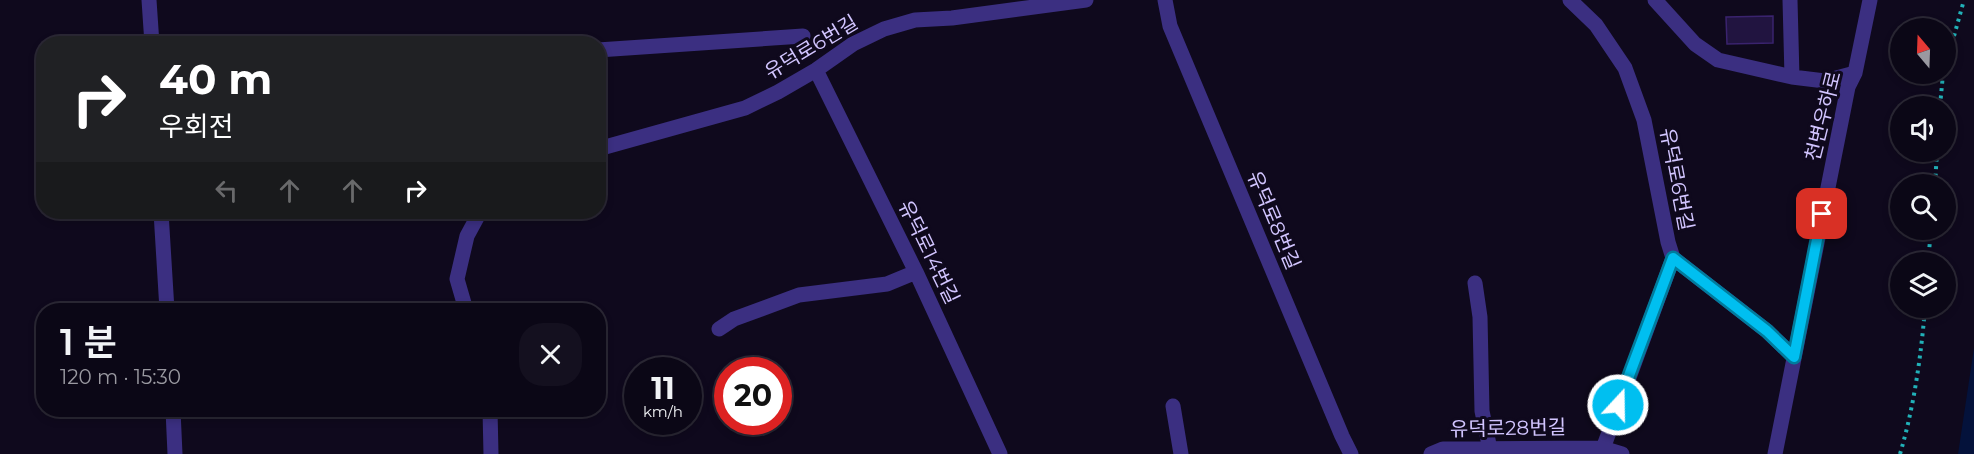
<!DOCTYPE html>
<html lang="ko">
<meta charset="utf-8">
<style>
:root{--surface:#0b0716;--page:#14101f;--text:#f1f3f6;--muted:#9a99a1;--line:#2b2835}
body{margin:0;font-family:Montserrat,"Noto Sans KR",sans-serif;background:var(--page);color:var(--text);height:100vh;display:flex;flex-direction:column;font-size:22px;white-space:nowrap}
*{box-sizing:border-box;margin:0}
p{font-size:20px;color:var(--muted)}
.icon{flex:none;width:33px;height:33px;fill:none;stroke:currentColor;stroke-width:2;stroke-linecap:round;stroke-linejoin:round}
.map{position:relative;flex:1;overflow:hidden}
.sheet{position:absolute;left:36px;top:303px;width:570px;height:114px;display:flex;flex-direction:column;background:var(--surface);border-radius:24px;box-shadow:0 3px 9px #0003,0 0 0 2px var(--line)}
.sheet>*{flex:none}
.top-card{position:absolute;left:36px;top:36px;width:570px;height:183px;border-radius:24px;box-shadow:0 3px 9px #0003,0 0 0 2px var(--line);background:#202124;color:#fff;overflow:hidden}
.needle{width:39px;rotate:341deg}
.controls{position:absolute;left:1890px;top:18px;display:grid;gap:12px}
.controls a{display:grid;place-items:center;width:66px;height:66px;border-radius:50%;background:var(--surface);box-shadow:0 3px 9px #0003,0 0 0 2px var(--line);font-size:30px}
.speed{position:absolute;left:624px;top:357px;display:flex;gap:12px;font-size:30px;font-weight:700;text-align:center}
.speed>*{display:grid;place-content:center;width:78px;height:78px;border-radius:50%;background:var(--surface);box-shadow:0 3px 9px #0003,0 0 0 2px var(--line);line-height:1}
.speed small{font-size:15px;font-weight:400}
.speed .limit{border:9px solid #d22;background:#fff;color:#111}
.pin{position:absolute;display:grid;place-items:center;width:51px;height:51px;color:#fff;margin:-26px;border-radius:12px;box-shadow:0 3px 9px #0006}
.me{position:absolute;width:66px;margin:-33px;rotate:21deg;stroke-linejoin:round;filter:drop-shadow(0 0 4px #0008)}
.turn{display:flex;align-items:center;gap:21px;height:126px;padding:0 24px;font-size:27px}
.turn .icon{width:78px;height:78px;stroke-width:2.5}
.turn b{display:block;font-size:42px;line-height:51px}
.lanes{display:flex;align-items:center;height:57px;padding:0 24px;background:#0003;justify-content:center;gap:30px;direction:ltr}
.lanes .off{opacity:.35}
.round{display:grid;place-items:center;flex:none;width:63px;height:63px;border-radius:24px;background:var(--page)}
.headline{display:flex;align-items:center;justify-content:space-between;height:102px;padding:0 24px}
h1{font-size:36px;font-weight:600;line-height:45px}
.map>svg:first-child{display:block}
</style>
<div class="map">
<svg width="1974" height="454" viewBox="0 0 1974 454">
<rect width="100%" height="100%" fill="#0f091d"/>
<path fill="#04123b" d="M 1974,348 L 1974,454 L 1958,454 Z"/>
<path fill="#211440" stroke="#3a236e" stroke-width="1.5" d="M 1773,16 L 1773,43 L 1727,44 L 1726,17 Z"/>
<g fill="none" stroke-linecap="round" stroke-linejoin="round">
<path stroke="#21b1b8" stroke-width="4" stroke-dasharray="3 4.5" stroke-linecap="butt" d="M 1946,65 L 1964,0
M 1940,106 L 1943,74
M 1935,184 L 1937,152
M 1928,262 L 1931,230
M 1900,454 C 1914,407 1921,356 1925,308"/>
<path stroke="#3b2f81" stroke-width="15" d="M 149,0 L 152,44
M 1165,0 L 1170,26 L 1342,436 L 1351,454
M 1570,0 L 1596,25 L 1625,68 L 1644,120 L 1668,242 L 1673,258 L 1601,454
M 1655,0 L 1695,44 L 1718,60 L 1792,77 L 1825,81 L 1855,73
M 1790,0 L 1792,77
M 598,50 L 803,36
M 816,70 L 916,272 L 1000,454
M 598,149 L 745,108 L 778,92 L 816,70 L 853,44 L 884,29 L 915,20 L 952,18 L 1086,0
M 161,212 L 167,310
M 1673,258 L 1767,331 L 1794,357
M 1475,283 L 1480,317 L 1482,411 L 1491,454
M 466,310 L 457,279 L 467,236 L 480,212
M 719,329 L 734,319 L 799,295 L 887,284 L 916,272
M 1173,406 L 1181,454
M 173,410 L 175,454
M 490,410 L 491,454
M 1431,454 L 1443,449 L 1602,448 L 1622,454
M 1775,454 L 1848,87 L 1855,73 L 1870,0"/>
</g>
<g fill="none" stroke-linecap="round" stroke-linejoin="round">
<g stroke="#007c9c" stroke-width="15">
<path id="route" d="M 1618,405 L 1673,258 L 1767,331 L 1794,357 L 1822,214"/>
</g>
<use href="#route" stroke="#00bff0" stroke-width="10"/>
</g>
<g text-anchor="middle" stroke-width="6" stroke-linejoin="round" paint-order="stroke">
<g font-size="20" fill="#d2c5ff" stroke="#0f091d">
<text transform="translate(811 47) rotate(-31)" y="7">유덕로6번길</text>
<text transform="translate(1823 116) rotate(-76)" y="7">천변우하로</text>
<text transform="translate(1677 179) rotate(79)" y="7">유덕로6번길</text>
<text transform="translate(1274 220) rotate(67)" y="7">유덕로8번길</text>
<text transform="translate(929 252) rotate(64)" y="7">유덕로14번길</text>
<text transform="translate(1508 428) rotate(-1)" y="7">유덕로28번길</text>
</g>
</g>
</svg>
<div class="controls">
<a><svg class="needle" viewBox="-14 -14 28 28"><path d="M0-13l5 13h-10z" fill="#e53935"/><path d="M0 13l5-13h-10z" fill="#9a99a1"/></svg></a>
<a><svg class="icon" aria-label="sound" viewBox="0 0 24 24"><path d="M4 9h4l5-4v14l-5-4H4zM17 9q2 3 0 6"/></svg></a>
<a><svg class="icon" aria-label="search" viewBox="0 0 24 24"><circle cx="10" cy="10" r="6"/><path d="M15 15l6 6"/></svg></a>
<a><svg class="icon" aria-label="layers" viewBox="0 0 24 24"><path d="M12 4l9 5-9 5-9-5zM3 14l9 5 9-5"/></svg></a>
</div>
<div class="speed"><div>11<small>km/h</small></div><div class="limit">20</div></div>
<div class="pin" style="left:1822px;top:214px;background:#d93025"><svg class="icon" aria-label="arrive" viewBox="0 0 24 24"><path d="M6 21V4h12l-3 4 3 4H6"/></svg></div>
<svg class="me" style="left:1618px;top:405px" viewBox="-20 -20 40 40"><circle r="17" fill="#00bff0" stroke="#fff" stroke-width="3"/><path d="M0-11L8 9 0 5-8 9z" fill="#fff"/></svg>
<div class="top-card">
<div class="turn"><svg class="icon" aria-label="right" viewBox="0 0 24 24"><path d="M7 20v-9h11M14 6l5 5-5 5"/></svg><div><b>40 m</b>우회전</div></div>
<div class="lanes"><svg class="icon off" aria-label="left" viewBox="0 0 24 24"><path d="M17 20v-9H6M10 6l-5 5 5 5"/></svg><svg class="icon off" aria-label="ahead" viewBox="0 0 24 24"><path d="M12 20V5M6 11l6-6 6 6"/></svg><svg class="icon off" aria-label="ahead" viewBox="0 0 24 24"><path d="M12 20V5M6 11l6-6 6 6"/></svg><svg class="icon" aria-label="right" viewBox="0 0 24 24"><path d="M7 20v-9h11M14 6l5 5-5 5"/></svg></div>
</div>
<section class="sheet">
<div class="headline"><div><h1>1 분</h1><p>120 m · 15:30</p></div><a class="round"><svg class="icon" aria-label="close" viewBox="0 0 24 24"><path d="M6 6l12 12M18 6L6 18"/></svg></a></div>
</section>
</div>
